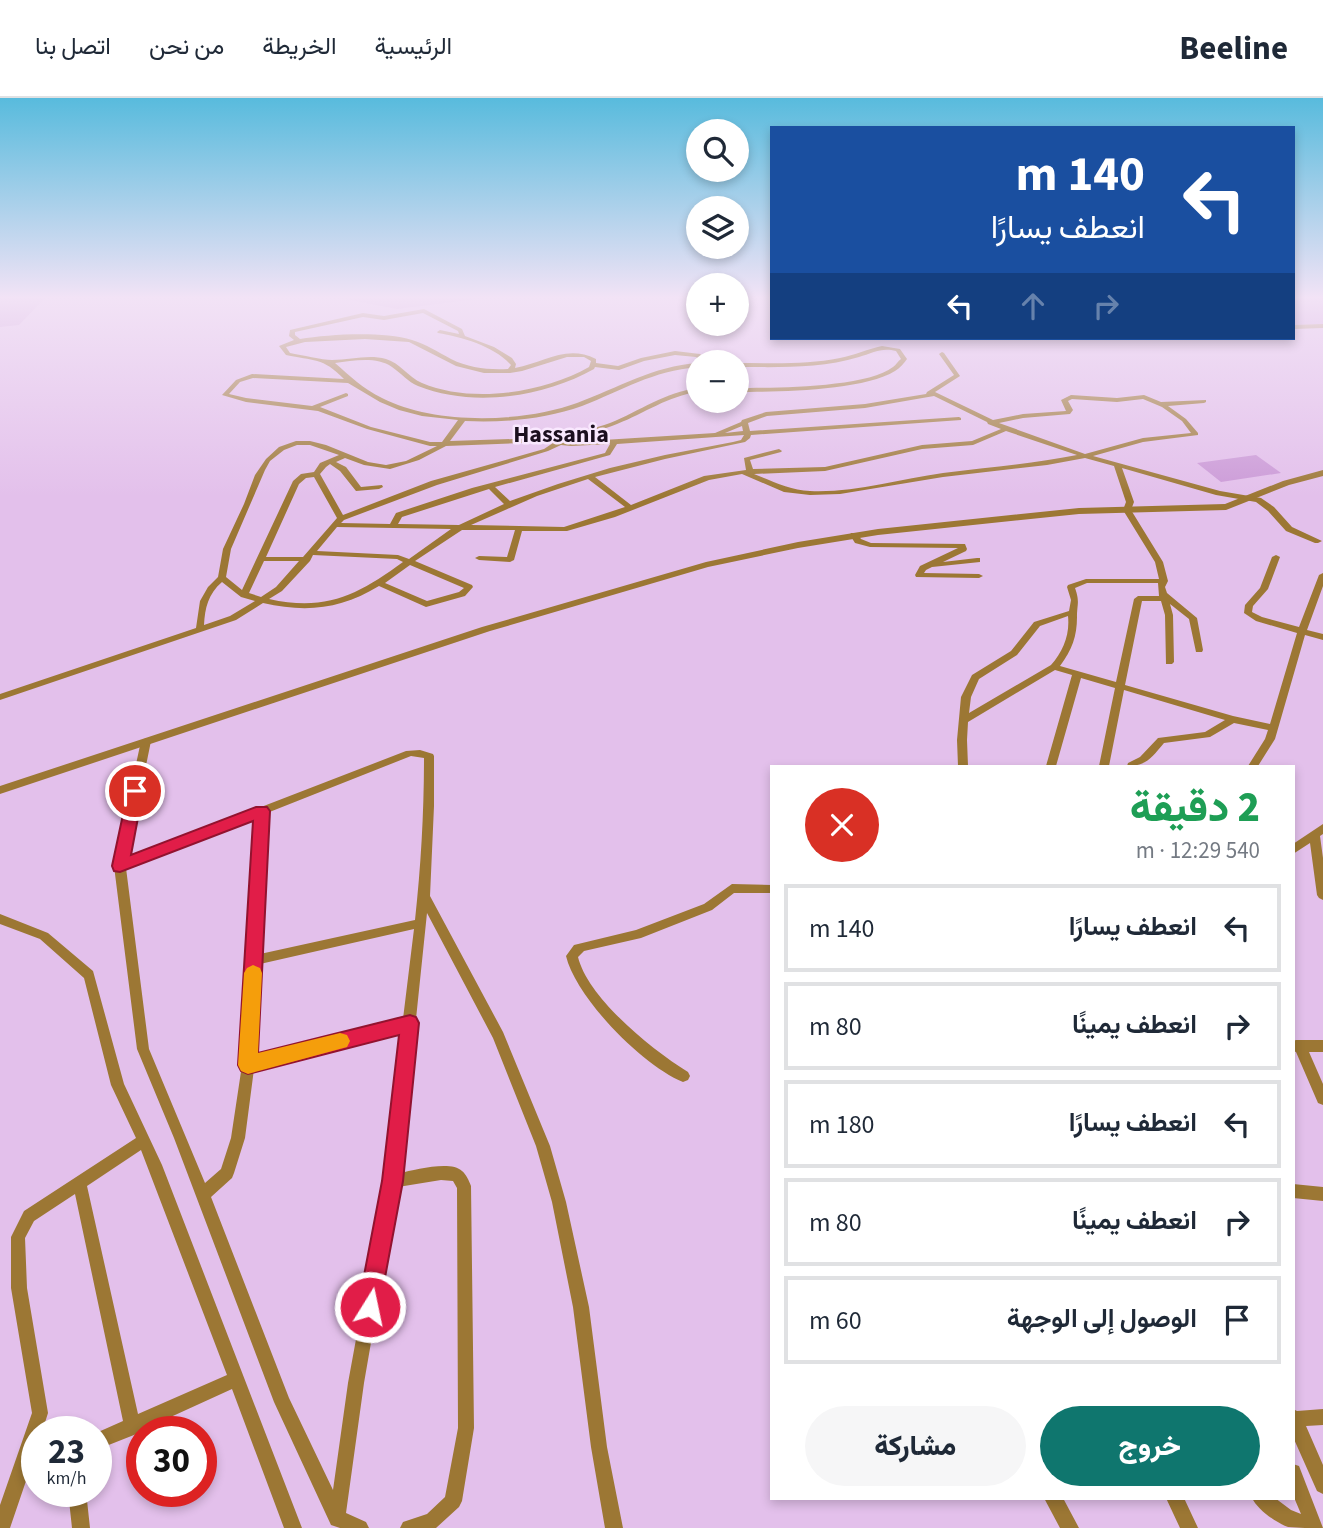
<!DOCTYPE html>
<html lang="ar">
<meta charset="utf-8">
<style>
:root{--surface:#fff;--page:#f6f6f7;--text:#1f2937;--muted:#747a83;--line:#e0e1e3;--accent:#0f766e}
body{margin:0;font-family:"Source Sans 3",Vazirmatn,sans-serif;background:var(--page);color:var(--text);direction:rtl;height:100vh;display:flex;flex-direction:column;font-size:26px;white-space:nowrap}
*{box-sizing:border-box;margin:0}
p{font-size:23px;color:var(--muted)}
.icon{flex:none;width:38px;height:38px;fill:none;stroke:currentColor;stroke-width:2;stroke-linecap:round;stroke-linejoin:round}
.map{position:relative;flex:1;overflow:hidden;direction:ltr}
.side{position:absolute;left:770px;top:667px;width:525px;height:735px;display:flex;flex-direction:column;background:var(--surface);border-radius:0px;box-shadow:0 4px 10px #0003;direction:rtl}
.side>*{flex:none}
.guide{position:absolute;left:770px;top:28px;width:525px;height:214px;border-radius:0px;box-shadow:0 4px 10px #0003;direction:rtl;background:#1a4fa0;color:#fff;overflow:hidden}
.buttons{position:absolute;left:686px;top:21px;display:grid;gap:14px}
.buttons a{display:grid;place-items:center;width:63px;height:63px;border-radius:50%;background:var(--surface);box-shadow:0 4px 10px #0003;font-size:35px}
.speed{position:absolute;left:21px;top:1318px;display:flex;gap:14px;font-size:35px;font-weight:700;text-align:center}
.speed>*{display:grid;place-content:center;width:91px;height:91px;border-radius:50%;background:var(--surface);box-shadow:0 4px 10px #0003;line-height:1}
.speed small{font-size:18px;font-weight:400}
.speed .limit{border:10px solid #d22;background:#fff;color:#111}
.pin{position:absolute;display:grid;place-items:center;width:60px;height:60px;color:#fff;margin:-30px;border:4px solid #fff;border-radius:50%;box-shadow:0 2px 7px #0007}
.me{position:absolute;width:77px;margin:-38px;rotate:10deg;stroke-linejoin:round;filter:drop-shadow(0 0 5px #0008)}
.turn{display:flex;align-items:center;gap:24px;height:147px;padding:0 35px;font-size:32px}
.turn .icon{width:91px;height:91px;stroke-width:2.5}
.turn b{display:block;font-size:49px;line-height:60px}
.lanes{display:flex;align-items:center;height:66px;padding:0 35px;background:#0003;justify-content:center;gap:35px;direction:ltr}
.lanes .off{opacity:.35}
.round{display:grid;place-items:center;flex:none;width:74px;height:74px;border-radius:37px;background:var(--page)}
.overview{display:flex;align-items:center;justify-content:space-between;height:119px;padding:0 35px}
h1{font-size:42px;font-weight:800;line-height:52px;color:#1e9e55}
.button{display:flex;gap:14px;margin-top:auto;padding:14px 35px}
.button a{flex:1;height:80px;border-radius:42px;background:var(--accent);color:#fff;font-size:28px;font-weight:800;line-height:80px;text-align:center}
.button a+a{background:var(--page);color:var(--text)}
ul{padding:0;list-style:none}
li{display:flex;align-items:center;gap:21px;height:88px;margin:0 14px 10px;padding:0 21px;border:4px solid var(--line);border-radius:0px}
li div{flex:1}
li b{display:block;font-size:26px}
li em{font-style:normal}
header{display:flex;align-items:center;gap:42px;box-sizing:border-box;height:98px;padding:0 35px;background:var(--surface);border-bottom:2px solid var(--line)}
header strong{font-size:33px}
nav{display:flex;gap:38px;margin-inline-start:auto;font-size:24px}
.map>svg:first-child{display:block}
</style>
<header>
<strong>Beeline</strong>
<nav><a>الرئيسية</a><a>الخريطة</a><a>من نحن</a><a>اتصل بنا</a></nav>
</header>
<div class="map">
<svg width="1323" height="1430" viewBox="0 0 1323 1430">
<rect width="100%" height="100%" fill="#e3c0eb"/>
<path fill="#cb9ad7" d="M 0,199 L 46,199 L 19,227 L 0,229 Z
M 334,199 L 493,199 L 397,211 Z
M 1293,199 L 1323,199 L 1323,226 L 1293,227 Z
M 1256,357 L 1281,375 L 1221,384 L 1197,365 Z"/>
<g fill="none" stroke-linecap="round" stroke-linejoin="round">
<path fill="#9c7734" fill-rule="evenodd" d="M 424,211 L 462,231 L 465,238 L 494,249 L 512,260 L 516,266 L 515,270 C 544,265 566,246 596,261 L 596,265 L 618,268 L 641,260 L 675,253 L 700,256 L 709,264 L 703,264 L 696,259 L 675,257 L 644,263 L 619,272 L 595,269 L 594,271 C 544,299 473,310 418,288 C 408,284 401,275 392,269 C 376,258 353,263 335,265 C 351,279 362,290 382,300 C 434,327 522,325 577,305 C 618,290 653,268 698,265 L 698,269 C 652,273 623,292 582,308 C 545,321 503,325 465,323 L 450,343 L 545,340 L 564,343 C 577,332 595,331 610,325 C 640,313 665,294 698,290 L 698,294 C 668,298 645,315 617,326 C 602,333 584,334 571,344 L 715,335 L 741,324 L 742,322 L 766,314 L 865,306 L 926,296 L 927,294 L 954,277 L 939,256 L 942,254 L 944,255 L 960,278 L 935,294 L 993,322 L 1023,316 L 1066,313 L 1061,302 L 1071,297 L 1117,300 L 1144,297 L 1161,304 L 1206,302 L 1206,304 L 1204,305 L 1168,308 L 1186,321 L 1198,335 L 1198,337 L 1143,344 L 1093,358 L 1220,393 L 1261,400 L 1274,409 L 1292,429 L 1322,443 L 1318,445 L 1315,445 L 1286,433 L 1268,413 L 1256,404 L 1216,397 L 1122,370 L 1134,404 L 1131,412 L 1163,464 L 1168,483 L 1165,489 L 1167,495 L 1197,520 L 1203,552 L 1202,554 L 1196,554 L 1189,521 L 1170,506 L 1173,517 L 1174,564 L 1172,566 L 1166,566 L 1165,517 L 1161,503 L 1142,503 L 1125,587 L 1233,618 L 1270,626 L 1297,535 L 1256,523 L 1244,515 L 1245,507 L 1260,490 L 1272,459 L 1276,457 L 1280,459 L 1268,491 L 1253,508 L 1252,514 L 1262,519 L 1299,529 L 1319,477 L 1323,475 L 1323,488 L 1307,532 L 1323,536 L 1323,542 L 1305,537 L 1275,641 L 1258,668 L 1248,668 L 1265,641 L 1268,632 L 1234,625 L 1210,639 L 1164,645 C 1152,659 1147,668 1127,668 L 1128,665 L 1140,659 L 1158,640 L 1205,634 L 1225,622 L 1124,592 L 1109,668 L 1099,668 L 1115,590 L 1081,580 L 1056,668 L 1046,668 L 1072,577 L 1055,572 L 968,624 L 967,642 L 968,668 L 958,668 L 957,642 L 961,599 L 972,577 L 1011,553 L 1034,524 L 1069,513 L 1071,502 L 1067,489 L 1068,487 L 1086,481 L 1159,481 L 1155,464 L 1123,412 L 1126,404 L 1114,368 L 1085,360 L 1047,367 L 943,379 L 840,396 L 810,397 L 784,394 L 742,376 L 709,382 L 615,419 L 567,433 L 522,433 L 514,462 L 510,464 L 479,462 L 475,460 L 479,458 L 507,459 L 515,432 L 462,432 L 415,463 L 472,487 L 473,489 L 465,498 L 426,509 L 379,488 C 341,511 307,515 263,505 L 236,522 L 0,602 L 0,596 L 196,530 L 200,503 L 208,489 L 218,479 L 223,451 L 244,406 L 255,377 L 266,361 L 279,349 L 296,343 L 310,343 L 326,347 L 368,364 L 386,367 L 406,363 L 437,348 L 430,348 L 367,331 L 318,313 L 246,304 L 222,297 L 236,282 L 252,276 L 344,281 C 323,259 313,263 286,257 L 279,248 L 294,242 L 289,238 L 290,232 L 363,215 L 384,218 ZM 423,215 L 458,233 L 459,236 L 440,232 L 437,234 L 438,235 C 462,239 494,248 511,267 L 508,271 C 488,272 469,270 451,261 C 438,254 426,246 412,242 C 383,233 330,236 300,241 L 295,237 L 295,234 L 363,219 L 384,222 ZM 365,241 L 409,244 L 456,268 L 484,275 L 510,275 L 522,273 L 567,259 L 584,259 L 591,263 L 589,269 C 543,295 472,306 422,285 C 408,279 400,265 386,261 C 368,256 351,262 332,262 C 322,262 302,257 290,255 L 286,249 L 305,244 ZM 253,280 L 348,285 L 380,304 L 399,312 L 422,318 L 458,322 L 442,344 L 430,344 L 371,329 L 320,309 L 348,298 L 348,296 L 346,295 L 312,308 L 246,300 L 229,296 L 240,284 ZM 934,298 L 987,324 L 988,326 L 1001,331 L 972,343 L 922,347 L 825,369 L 753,371 L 750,362 L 781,354 L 782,353 L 779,351 L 744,360 L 746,372 L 704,378 L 631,407 L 595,379 L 665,361 L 745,344 L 750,340 L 751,337 L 961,322 L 961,320 L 959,319 L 750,333 L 748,325 L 767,318 L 865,310 ZM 1072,301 L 1117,304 L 1143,301 L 1162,309 L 1182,323 L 1191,335 L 1143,340 L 1085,356 L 999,325 L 1023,320 L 1070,316 L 1073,312 L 1068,303 ZM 742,328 L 743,333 L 725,335 ZM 1006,333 L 1077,357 C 1032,366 988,369 943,375 C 899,381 854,395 810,393 C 790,392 772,383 754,376 L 825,373 L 922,351 L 973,347 ZM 744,337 L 741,342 L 733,344 L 665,357 L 610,370 L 558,386 L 510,403 L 495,389 L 610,357 L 617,346 ZM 545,344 L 553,345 L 544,351 L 431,383 L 343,417 L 320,376 L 326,369 L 330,366 L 340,373 L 356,393 L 379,391 L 383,389 L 382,387 L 361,389 L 346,369 L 336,364 L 345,360 L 364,367 L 390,371 L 419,362 L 446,348 ZM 610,346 L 605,355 L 472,390 L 396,415 L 390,426 L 341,425 L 344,422 L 437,387 L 548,353 L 561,347 L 571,348 ZM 297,347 L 310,347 L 339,357 L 320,365 L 314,374 L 301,376 L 293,383 L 242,492 L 226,479 L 231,451 L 265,372 L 270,363 L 284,352 ZM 314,379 L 337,420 L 303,459 L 266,459 L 299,386 L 306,380 ZM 588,381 L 625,409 L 564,429 L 471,427 L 537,398 ZM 489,391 L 504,406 L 459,427 L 398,426 L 402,419 ZM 337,429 L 451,431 L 409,461 L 398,457 L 317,453 ZM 313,457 L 397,461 L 403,464 C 359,496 327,514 269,501 L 282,493 L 310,463 ZM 264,463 L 299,463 L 276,489 L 261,499 L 249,495 ZM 410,467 L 464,490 L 459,494 L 427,503 L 385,485 ZM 222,484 L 241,499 L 255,503 L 230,518 L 204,527 C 205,510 208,496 222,484 ZM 1087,485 L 1158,485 L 1159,498 L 1138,498 L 1134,501 L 1116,584 L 1060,568 C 1072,552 1077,538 1077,519 C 1077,506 1080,504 1075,490 ZM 1068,518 C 1070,537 1063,553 1051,567 L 969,615 L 971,599 L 979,581 L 1017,557 L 1040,528 Z
M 1323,226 L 1323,230 L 1293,231 L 1293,227 Z
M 882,248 L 900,251 L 907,261 C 904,265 900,270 895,273 C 863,293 776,294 737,294 L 737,290 C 772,290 866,290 893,269 C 896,267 898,263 901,261 L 896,253 C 882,249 872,255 859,259 C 819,271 777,269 737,269 L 737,265 C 771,265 806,267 840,260 C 855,257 868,251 882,248 Z
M 851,435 L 857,435 L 861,441 L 871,445 L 965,446 L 967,451 L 966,453 L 943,464 L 977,460 L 980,460 L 980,464 L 932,469 L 926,472 L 924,475 L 979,476 L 983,478 L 979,480 L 916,479 L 915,477 L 920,468 L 958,450 L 870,449 L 855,445 L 850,437 Z
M 146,640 L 151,643 L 127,761 L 406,653 L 420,652 L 433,656 L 434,658 L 434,708 L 430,798 L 503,934 L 550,1048 L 566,1104 L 589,1209 L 607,1349 L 623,1430 L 605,1430 L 591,1349 L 573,1209 L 552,1104 L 536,1048 L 493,940 L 427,815 L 400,1075 C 414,1072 451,1062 462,1073 C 466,1076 469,1083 471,1088 L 474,1330 L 462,1403 L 459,1409 L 436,1430 L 400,1430 L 403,1424 L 427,1416 L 445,1399 L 458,1330 L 457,1090 L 453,1083 L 441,1082 L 398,1089 L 364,1285 L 346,1415 L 366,1424 L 369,1430 L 340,1430 L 331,1427 L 274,1304 L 174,1040 L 137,951 L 114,768 L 141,643 ZM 411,658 L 424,660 C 424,714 421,768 415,822 L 260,856 L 267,715 ZM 256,719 L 242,967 L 231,1040 L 221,1071 L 205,1085 L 149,951 L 126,770 ZM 414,831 L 403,921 L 255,959 L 260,866 ZM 402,933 L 385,1083 L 348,1285 L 333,1392 L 289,1300 L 211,1099 L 232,1080 L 234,1075 L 245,1040 L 254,971 Z
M 1323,726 L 1323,736 L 1320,738 L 1323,760 L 1323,802 L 1319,800 L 1317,797 L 1310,745 L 1293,756 L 1293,746 Z
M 732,786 L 772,787 L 772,795 L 734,795 L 712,812 L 641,840 L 584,853 L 578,859 C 588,900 652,952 688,974 L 690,978 L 688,982 L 683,984 C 643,968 576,900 566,858 L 574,847 L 636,832 L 704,806 Z
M 0,816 L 48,835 L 93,873 L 124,986 L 162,1067 L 302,1430 L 284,1430 L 232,1291 L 140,1333 L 139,1335 L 96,1352 L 96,1335 L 123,1323 L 75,1096 L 34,1123 L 25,1140 L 27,1190 L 48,1315 L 42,1334 L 37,1334 L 37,1349 L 32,1363 L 37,1362 L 37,1379 L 26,1383 L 10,1430 L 0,1430 L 0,1407 L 32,1315 L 11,1190 L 11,1139 L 24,1113 L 136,1040 L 111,987 L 84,880 L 40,841 L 0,826 ZM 141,1052 L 227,1277 L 138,1316 L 87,1088 Z
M 1296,942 L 1323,942 L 1323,954 L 1309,954 L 1323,986 L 1323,1007 L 1318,1005 L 1296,954 L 1293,953 L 1293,943 Z
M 1293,1086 L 1323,1089 L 1323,1103 L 1293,1100 Z
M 1293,1311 L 1297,1313 L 1323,1311 L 1323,1327 L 1306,1328 L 1323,1367 L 1323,1396 L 1317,1393 L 1293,1339 Z
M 1293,1366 L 1299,1368 L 1323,1430 C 1312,1430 1298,1430 1288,1429 C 1276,1425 1257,1411 1252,1400 L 1275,1400 L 1291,1412 L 1301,1416 L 1293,1397 Z
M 68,1393 L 86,1393 L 90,1430 L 72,1430 Z
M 1044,1400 L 1063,1400 L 1079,1430 L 1060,1430 Z
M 1166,1400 L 1184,1400 L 1198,1430 L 1180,1430 Z"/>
<path fill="#9c7734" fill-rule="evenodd" d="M 1323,372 L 1323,378 L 1289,387 L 1226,412 L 1079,416 L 878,437 L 798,450 L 708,469 L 490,533 L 0,696 L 0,688 L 482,529 L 706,464 L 798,444 L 878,431 L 1079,410 L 1225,406 L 1283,383 Z"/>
</g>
<linearGradient id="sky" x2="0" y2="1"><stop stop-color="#58bbdd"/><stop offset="0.5" stop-color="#f2e3f6"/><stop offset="1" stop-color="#f2e3f6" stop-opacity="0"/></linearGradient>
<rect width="1323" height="399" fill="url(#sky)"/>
<path fill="#e11d48" stroke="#92132f" stroke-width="2" d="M 135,688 L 143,693 L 131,757 L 256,709 L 267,709 L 270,713 L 258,955 L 410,917 L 416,919 L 419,925 L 403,1083 L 378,1217 L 370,1221 L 362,1217 L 358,1209 L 382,1083 L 399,937 L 248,976 L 241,973 L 238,967 L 253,723 L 120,774 L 114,773 L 112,768 L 128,693 Z"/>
<path fill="#f59e0b" d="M 253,867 L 260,870 L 262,875 L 258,955 L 340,935 L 347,937 L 350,943 L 347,949 L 248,976 L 241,973 L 238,967 L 244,875 L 247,870 Z"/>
<g text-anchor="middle" stroke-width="5" stroke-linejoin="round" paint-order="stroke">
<g font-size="24" font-weight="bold" fill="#1b0f1e" stroke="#f9e8fe">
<text x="561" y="344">Hassania</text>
</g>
</g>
</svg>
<div class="buttons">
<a><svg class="icon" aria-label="search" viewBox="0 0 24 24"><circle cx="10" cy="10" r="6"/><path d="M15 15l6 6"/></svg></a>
<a><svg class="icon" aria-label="layers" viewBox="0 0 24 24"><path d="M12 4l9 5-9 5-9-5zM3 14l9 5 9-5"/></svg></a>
<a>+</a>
<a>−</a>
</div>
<div class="speed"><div>23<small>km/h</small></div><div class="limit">30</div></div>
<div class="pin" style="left:135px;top:693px;background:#d93025"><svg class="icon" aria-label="arrive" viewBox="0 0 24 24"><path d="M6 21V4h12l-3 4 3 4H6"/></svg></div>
<svg class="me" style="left:370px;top:1209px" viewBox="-20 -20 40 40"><circle r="17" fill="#e11d48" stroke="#fff" stroke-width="3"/><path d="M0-11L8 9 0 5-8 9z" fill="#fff"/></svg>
<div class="guide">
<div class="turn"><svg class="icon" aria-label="left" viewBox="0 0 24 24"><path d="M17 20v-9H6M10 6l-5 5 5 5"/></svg><div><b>140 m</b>انعطف يسارًا</div></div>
<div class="lanes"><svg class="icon" aria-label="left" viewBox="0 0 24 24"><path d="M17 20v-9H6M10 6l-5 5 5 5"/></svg><svg class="icon off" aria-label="ahead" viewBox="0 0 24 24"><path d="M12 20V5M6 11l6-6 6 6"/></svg><svg class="icon off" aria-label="right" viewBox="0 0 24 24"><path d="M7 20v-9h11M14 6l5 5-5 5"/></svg></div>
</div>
<section class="side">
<div class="overview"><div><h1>2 دقيقة</h1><p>540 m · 12:29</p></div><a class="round" style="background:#d93025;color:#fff"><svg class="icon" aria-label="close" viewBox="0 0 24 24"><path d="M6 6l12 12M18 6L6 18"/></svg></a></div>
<ul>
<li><svg class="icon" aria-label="left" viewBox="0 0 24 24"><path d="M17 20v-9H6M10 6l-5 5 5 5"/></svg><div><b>انعطف يسارًا</b></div><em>140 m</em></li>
<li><svg class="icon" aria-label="right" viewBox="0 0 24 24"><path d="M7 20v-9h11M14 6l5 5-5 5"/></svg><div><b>انعطف يمينًا</b></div><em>80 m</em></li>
<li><svg class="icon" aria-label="left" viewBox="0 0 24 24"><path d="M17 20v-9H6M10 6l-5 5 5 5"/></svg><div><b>انعطف يسارًا</b></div><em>180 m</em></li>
<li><svg class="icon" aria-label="right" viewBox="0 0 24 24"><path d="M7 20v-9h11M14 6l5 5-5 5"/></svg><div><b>انعطف يمينًا</b></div><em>80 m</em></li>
<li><svg class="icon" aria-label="arrive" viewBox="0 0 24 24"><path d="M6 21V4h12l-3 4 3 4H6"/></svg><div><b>الوصول إلى الوجهة</b></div><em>60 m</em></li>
</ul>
<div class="button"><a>خروج</a><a>مشاركة</a></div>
</section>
</div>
